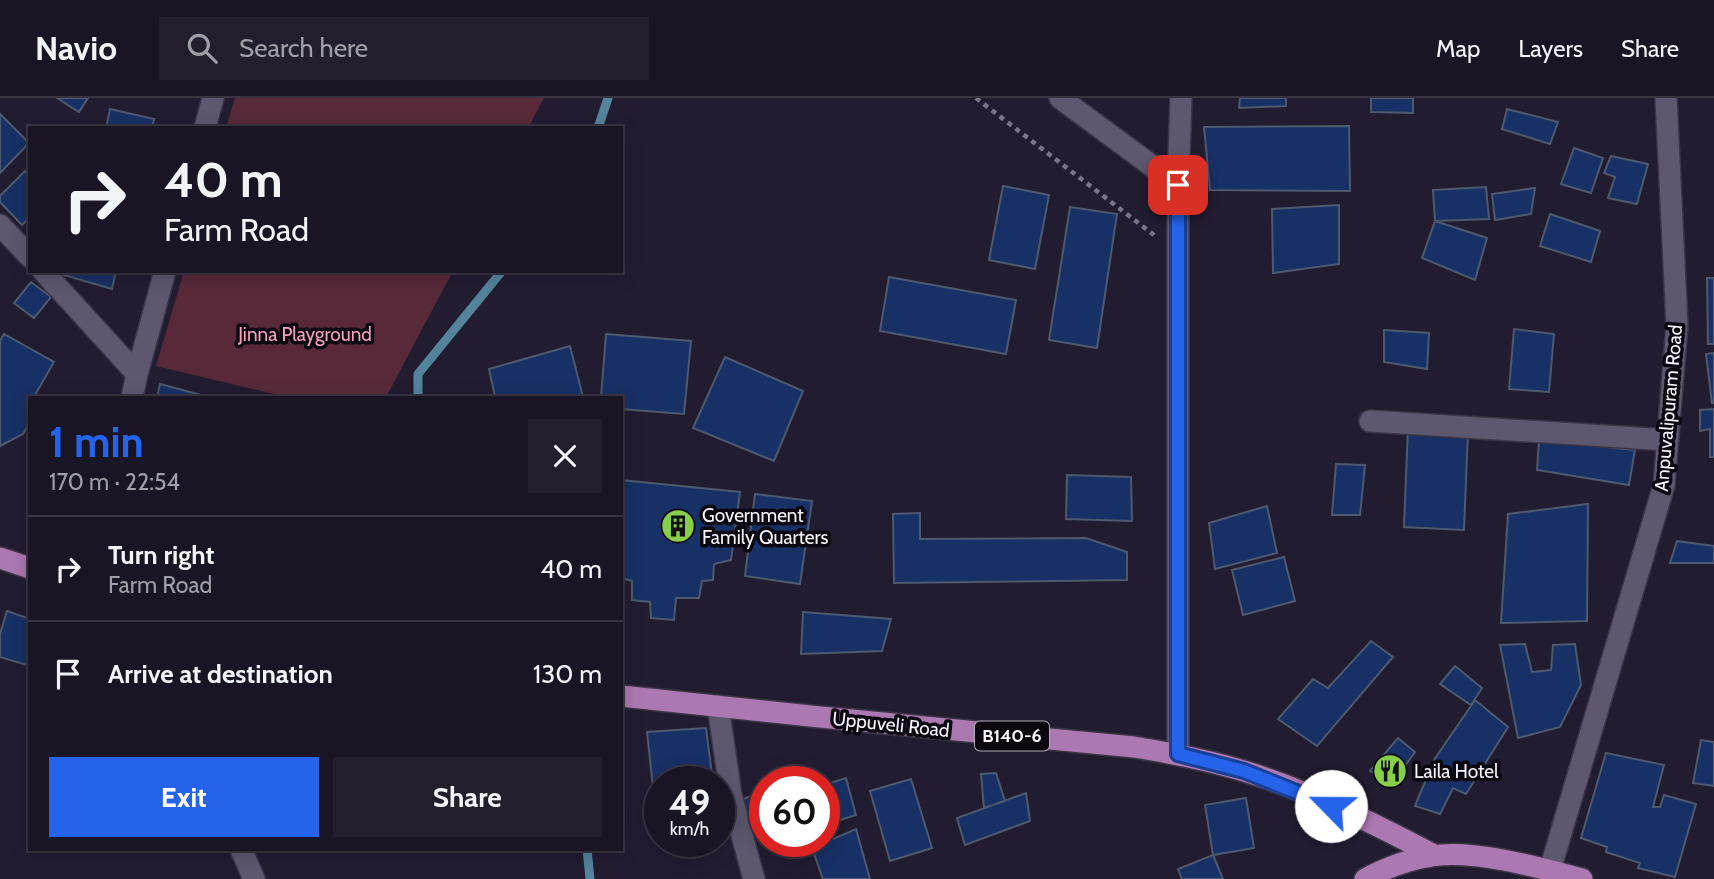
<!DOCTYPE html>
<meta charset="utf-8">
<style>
:root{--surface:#1a1525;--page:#231e2d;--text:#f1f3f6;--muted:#9f9fa7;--line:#383442;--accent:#2563eb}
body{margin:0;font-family:Cabin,sans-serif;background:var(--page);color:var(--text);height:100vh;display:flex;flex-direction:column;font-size:26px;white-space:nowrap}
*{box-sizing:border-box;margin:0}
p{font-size:23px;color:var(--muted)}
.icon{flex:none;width:38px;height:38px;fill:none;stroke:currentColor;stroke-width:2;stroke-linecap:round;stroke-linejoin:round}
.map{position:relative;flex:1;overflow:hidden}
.drawer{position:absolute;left:28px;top:298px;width:595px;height:455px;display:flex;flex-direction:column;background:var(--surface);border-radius:0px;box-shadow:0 4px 18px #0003,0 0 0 2px var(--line)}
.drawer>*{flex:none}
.hud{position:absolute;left:28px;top:28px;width:595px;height:147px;border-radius:0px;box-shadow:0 4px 18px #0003,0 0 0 2px var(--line);background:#1a1525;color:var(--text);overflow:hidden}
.speed{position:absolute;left:644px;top:668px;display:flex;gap:14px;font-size:35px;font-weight:700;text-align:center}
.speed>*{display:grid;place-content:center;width:91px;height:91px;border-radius:50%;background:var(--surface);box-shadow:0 4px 18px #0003,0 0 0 2px var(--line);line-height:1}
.speed small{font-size:18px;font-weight:400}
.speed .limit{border:10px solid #d22;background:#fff;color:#111}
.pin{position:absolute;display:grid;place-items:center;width:60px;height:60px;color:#fff;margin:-30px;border-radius:14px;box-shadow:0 4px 10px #0006}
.me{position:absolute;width:77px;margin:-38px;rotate:293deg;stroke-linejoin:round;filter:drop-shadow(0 0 5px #0008)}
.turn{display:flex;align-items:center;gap:24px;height:147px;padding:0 21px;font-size:32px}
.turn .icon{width:91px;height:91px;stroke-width:2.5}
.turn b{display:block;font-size:49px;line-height:60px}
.round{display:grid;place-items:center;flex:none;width:74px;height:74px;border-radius:0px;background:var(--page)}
.head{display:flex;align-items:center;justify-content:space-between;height:119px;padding:0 21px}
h1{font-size:42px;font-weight:700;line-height:52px;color:var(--accent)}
.button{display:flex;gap:14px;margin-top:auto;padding:14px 21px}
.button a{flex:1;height:80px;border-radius:0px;background:var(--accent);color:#fff;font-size:28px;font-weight:700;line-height:80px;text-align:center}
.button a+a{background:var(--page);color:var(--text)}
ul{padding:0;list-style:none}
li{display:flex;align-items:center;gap:21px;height:105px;padding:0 21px;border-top:2px solid var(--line)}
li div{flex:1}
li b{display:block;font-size:26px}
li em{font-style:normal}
header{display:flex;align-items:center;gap:42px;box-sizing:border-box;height:98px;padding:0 35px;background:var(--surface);border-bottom:2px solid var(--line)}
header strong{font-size:33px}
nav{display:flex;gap:38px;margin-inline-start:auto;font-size:24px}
.search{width:490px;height:63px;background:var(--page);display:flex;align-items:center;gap:18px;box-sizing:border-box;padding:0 24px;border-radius:0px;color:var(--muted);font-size:26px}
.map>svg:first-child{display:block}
</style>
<header>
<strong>Navio</strong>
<div class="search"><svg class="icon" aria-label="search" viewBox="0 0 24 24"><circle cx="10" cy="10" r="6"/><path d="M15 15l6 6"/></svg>Search here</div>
<nav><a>Map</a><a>Layers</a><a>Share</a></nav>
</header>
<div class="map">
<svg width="1714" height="781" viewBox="0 0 1714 781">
<rect width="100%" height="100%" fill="#221c31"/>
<path fill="#582a39" d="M 235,0 L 544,0 L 528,30 L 226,30 Z
M 184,173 L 453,173 L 386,299 L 287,299 L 156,268 Z"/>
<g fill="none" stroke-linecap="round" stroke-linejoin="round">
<path stroke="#53849b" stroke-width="9" d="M 598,30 L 608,0
M 418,299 L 418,276 L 502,173
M 587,751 L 590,781"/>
</g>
<path fill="#173065" stroke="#4d596e" stroke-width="2" d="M 57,0 L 88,0 L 79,14 Z
M 1240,0 L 1286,0 L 1286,8 L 1239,10 Z
M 1371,0 L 1413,0 L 1413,15 L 1371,14 Z
M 110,11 L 154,21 L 152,30 L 106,30 Z
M 1507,11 L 1558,24 L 1550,46 L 1502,31 Z
M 0,16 L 29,45 L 0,75 Z
M 1349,28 L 1350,93 L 1210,92 L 1204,29 Z
M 1574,50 L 1603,60 L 1591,95 L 1561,86 Z
M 1611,58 L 1648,66 L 1637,106 L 1608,100 L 1615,79 L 1604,75 Z
M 25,73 L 30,78 L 30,119 L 22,127 L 0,104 L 0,98 Z
M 1003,88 L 1049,97 L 1035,171 L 989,162 Z
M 1486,89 L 1489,121 L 1435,123 L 1433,92 Z
M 1535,90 L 1531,116 L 1495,122 L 1492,96 Z
M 1339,107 L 1339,166 L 1273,175 L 1272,111 Z
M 1070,109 L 1117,116 L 1097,250 L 1049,242 Z
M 1550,116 L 1600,133 L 1591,164 L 1540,148 Z
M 1435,123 L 1487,140 L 1475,182 L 1422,160 Z
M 65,173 L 116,173 L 112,191 L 64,177 Z
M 889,179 L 1016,202 L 1006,256 L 880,233 Z
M 1707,180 L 1714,180 L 1714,246 L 1708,246 Z
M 31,184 L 51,199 L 34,220 L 14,205 Z
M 1514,231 L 1554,236 L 1549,294 L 1509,291 Z
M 1384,232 L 1429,235 L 1427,271 L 1384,264 Z
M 4,236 L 54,264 L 35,297 L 39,299 L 30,299 L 30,324 L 23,336 L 0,348 L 0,243 Z
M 606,236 L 691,243 L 684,316 L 621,311 L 621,299 L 601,299 Z
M 570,248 L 583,299 L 495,299 L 489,271 Z
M 1714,255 L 1714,305 L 1712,305 L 1706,256 Z
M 725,259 L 803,293 L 774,363 L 693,330 Z
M 160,286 L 201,297 L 200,299 L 157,299 Z
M 1714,311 L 1714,359 L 1710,359 L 1710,331 L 1700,333 L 1700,312 Z
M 1408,329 L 1468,333 L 1464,432 L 1404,429 Z
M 1539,342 L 1635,352 L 1629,387 L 1537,372 Z
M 1336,366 L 1365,367 L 1360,417 L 1332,417 Z
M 1067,377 L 1131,379 L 1132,423 L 1066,421 Z
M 621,382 L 740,394 L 731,462 L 714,466 L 713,482 L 702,483 L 699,500 L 676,500 L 674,522 L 651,520 L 650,504 L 632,502 L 632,483 L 621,480 Z
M 755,396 L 812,403 L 800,486 L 745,478 Z
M 1588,406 L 1587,523 L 1501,525 L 1508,416 Z
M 1267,408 L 1277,455 L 1215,471 L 1209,425 Z
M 920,415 L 920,441 L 1086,440 L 1127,454 L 1127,482 L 894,485 L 893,416 Z
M 1677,443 L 1714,448 L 1714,465 L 1670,465 Z
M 1284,459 L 1295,503 L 1243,517 L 1232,472 Z
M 7,513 L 30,521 L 30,568 L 0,559 L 0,536 Z
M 803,514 L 891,521 L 882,553 L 801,556 Z
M 1371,543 L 1393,559 L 1317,648 L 1278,621 L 1313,581 L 1328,590 Z
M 1525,546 L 1532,574 L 1551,572 L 1553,547 L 1575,546 L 1581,587 L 1560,629 L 1518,640 L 1500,547 Z
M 1455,568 L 1482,590 L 1471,607 L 1440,586 Z
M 1475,602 L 1508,629 L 1466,696 L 1453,690 L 1440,716 L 1415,708 L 1434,662 Z
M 706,630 L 713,684 L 660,684 L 660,736 L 658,736 L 647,634 Z
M 1398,640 L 1415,654 L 1393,685 L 1370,673 Z
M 1701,642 L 1714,644 L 1714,688 L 1693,685 Z
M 1606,655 L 1664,667 L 1653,709 L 1660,709 L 1664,697 L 1696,706 L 1675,779 L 1638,770 L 1640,765 L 1606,754 L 1607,749 L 1581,740 Z
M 996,675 L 1005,703 L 984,710 L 981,676 Z
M 846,680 L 856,717 L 824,727 L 824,687 Z
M 911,681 L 932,750 L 890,763 L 870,693 Z
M 765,694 L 765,721 L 751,725 L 743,701 Z
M 1026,695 L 1030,723 L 965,747 L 957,720 Z
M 1246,700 L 1254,750 L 1213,757 L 1205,707 Z
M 856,731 L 870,781 L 823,781 L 812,750 Z
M 1213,757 L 1223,781 L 1182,781 L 1178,771 Z"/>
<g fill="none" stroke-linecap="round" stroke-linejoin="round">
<g stroke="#3b3546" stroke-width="24">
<path id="minor" d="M 1060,0 L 1178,87
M 205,30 L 213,0
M 0,127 L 30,159
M 43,173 L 137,276 L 132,299
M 137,276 L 165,173
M 1370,323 L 1668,342
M 718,608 L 731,697 L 754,781
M 1178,656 L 1178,87 L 1181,0
M 241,751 L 254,781
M 1550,772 L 1664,387 L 1677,227 L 1666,0"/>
</g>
<g stroke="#3b3546" stroke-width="24">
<path id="major" d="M 0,460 L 30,470
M 621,598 L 820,619 L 1134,649 C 1171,655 1208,662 1244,673 C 1307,692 1375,726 1434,757
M 1365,781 C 1386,770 1409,761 1432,758 C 1474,751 1541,770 1582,781"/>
</g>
<path stroke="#7a7586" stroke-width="4.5" stroke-dasharray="5 5" stroke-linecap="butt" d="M 976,0 L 1154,137"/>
<use href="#minor" stroke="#5d586f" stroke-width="21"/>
<use href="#major" stroke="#ac78b1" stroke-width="21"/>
</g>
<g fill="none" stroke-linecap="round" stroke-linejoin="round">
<g stroke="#184099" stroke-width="18">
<path id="route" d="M 1178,87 L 1178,656 L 1244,673 L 1331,708"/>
</g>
<use href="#route" stroke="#2563eb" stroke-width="12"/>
</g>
<defs>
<g id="building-disc" transform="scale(1.75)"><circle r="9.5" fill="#87cf4a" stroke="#0b0811"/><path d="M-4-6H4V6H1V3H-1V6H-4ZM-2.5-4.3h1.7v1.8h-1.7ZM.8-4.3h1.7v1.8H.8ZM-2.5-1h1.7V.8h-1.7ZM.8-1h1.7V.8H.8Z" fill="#111"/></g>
<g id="restaurant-disc" transform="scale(1.75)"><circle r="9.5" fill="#87cf4a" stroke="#0b0811"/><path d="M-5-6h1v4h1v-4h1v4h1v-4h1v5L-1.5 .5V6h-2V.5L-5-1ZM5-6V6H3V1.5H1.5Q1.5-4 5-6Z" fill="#111"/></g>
</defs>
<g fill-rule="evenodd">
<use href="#building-disc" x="678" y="428"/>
<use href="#restaurant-disc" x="1390" y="673"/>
</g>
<g text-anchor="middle" stroke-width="7" stroke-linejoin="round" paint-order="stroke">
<rect fill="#0b0811" stroke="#afacb7" stroke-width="2" x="975" y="623.5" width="74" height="29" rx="5"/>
<g font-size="18" font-weight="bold" fill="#f5f3fe">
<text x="1012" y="644">B140-6</text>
</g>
<g font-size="19" fill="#f6a2bb" stroke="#0b0811">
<text x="305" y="243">Jinna Playground</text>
</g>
<g font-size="19" fill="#f5f3fe" stroke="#0b0811">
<text transform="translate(1668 310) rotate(-85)" y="7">Anpuvalipuram Road</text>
<text transform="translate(891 626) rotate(6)" y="7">Uppuveli Road</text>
</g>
<g font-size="19" fill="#f5f3fe" stroke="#0b0811" text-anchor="start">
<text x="702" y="424">Government<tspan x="702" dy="22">Family Quarters</tspan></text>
<text x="1414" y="680">Laila Hotel</text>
</g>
</g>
</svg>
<div class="speed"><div>49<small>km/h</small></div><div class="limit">60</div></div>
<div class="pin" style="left:1178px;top:87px;background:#d93025"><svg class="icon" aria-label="arrive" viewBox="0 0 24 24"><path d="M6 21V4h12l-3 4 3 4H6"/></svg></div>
<svg class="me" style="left:1331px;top:708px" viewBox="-20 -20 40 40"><circle r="19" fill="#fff"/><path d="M0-13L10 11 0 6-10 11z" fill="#2563eb"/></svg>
<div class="hud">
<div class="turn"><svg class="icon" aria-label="right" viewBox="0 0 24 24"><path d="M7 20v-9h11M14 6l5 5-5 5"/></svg><div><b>40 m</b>Farm Road</div></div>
</div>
<section class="drawer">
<div class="head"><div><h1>1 min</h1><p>170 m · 22:54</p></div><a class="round"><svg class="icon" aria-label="close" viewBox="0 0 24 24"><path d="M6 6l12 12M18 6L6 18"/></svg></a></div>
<ul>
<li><svg class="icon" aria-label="right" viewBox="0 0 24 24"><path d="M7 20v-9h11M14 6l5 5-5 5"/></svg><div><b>Turn right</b><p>Farm Road</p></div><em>40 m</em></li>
<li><svg class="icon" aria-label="arrive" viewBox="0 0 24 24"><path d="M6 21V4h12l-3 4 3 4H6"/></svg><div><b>Arrive at destination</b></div><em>130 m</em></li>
</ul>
<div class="button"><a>Exit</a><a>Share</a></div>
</section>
</div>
